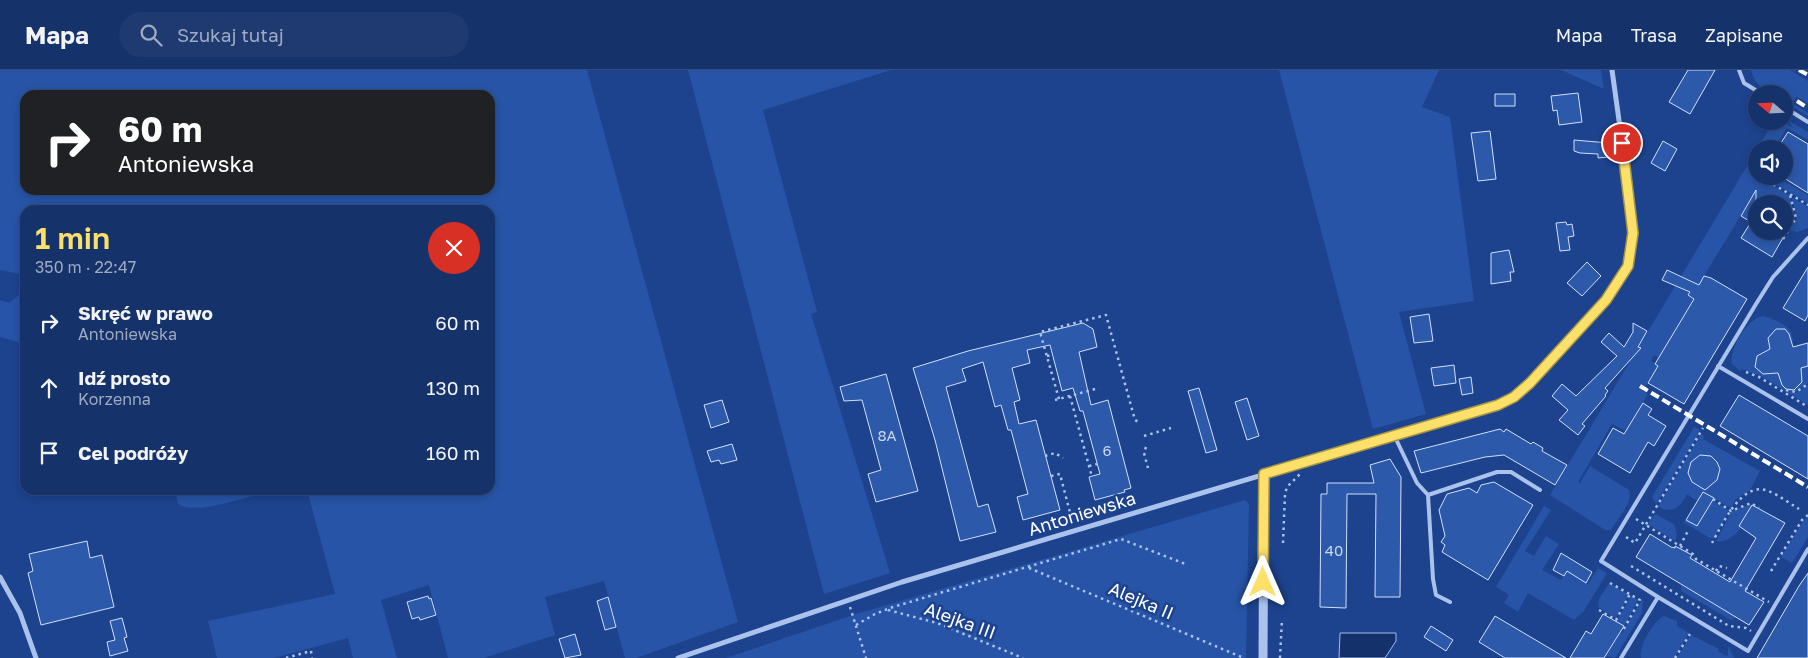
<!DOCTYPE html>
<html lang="pl">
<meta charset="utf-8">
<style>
:root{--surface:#16326a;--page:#1f3a70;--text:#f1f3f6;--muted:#9eaac1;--line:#354d7e;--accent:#fce06a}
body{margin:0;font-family:"Golos Text",sans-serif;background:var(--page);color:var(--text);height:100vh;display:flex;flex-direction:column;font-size:19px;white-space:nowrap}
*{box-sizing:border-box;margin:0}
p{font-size:16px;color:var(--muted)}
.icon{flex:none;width:28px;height:28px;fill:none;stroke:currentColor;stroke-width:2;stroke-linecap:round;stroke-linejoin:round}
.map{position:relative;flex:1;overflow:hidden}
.panel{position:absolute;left:20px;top:135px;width:475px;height:290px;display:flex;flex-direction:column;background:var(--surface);border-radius:15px;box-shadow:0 2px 8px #0003,0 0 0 1px var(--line)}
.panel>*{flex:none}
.hud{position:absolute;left:20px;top:20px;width:475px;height:105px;border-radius:15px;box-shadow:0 2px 8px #0003,0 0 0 1px var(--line);background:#202124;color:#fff;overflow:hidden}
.needle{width:32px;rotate:289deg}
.tools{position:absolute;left:1748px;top:15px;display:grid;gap:10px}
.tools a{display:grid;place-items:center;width:45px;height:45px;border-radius:50%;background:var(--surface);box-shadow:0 2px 8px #0003,0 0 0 1px var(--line);font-size:25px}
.pin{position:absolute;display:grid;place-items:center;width:42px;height:42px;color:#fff;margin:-21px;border:2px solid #fff;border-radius:50%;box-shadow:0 1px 5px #0007}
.me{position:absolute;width:55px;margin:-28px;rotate:0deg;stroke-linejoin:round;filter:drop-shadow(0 0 4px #0008)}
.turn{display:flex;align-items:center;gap:18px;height:105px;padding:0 15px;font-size:22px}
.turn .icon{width:65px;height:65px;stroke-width:2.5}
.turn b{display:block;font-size:35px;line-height:42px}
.round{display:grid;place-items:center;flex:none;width:52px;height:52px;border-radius:26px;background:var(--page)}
.headline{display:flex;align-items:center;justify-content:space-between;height:85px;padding:0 15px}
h1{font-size:30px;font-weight:600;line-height:38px;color:var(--accent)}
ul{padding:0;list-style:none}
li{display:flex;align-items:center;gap:15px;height:65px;padding:0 15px}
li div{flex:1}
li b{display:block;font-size:19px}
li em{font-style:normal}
header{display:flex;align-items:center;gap:30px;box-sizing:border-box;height:70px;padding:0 25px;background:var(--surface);border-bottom:1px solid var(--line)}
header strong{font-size:24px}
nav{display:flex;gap:28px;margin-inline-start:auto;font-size:18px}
.search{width:350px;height:45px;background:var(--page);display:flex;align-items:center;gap:12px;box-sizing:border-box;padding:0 18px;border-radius:28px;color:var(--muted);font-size:19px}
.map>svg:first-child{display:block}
</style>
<header>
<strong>Mapa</strong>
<div class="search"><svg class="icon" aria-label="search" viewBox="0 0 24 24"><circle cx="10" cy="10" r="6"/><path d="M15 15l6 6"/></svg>Szukaj tutaj</div>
<nav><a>Mapa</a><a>Trasa</a><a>Zapisane</a></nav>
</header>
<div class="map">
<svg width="1808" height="588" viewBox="0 0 1808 588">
<rect width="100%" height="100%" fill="#1d438e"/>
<path fill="#2754a6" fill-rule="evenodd" d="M 0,0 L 587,0 L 738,552 L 636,588 L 625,588 L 604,511 L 545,527 L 555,565 L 484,588 L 448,588 L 429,515 L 381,530 L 397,588 L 353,588 L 348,568 L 274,588 L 217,588 L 208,551 L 335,524 L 307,420 L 490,420 L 490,140 L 25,140 L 25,205 L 0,200 ZM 25,25 L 490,25 L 490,120 L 25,120 Z
M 688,0 L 891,0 L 763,40 L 817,242 L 811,244 L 890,503 L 824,524 Z
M 1279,0 L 1439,0 L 1422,37 L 1450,47 L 1474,231 L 1399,242 L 1426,344 L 1373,359 Z
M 1561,0 L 1601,0 L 1604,19 Z
M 1751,0 L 1790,0 L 1808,11 L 1808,33 L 1797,27 L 1792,33 L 1808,43 L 1808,46 L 1784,32 L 1784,24 C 1768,24 1755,17 1751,0 Z
M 1774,51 L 1782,51 L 1793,58 L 1789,51 L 1808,62 L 1808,70 L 1787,58 L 1774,79 L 1757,79 Z
M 1756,81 L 1756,106 L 1762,106 L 1761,108 L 1790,126 L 1795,148 L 1784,143 L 1784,134 L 1768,134 L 1753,125 L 1701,211 L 1704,219 L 1695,213 L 1688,225 L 1694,229 L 1659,288 L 1654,285 L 1651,291 L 1658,296 L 1643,321 L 1648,324 L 1626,361 L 1612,354 L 1578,412 L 1580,413 L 1590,396 L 1629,420 C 1634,431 1617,450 1611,460 L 1605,460 L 1550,425 Z
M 1775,106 L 1808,125 L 1808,133 L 1772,112 Z
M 1792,128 L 1808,137 L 1808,158 L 1797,162 L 1790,160 L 1797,148 Z
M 25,220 L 25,274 L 0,267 L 0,230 L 9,233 Z
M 1763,246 C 1772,248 1790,255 1792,265 C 1794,271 1791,279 1791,285 L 1799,274 L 1808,272 L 1808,313 L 1796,322 L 1785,321 L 1796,323 L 1808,315 L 1808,335 L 1761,306 L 1742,299 L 1740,301 L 1732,294 C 1728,281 1748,247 1763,246 Z
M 1694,357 L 1699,359 L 1699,363 L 1656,434 L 1652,427 Z
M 1701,364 L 1704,366 L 1703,369 L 1760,401 L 1750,420 L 1736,429 L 1731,438 L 1703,422 L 1697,431 L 1687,424 C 1681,437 1671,445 1658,436 Z
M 175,420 L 272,420 C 250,426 197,446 178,434 Z
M 1245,430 L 1249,434 L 1246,588 L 726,588 L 853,545 Z
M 1712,430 L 1729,441 L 1714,468 L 1710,468 L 1683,452 L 1686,450 L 1697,456 Z
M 1751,434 C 1751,446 1733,476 1716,471 L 1732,441 Z
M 1544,436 L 1551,440 L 1525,481 L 1534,486 L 1546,466 L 1559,474 L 1542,500 L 1561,510 L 1567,501 L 1588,514 L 1598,498 L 1607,503 L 1584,541 L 1574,550 L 1528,523 L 1518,542 L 1504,533 L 1509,525 L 1496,517 Z
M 1655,444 L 1674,454 L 1677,464 L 1675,471 L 1648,454 Z
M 1808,447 L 1808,467 L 1792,493 L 1781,487 L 1804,450 Z
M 1609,513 L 1629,525 L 1616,548 L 1598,537 L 1599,529 Z
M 1681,515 L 1736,547 L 1731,550 L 1681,521 Z
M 1631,526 L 1638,530 L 1624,556 L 1617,552 L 1617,550 Z
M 1643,528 L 1642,543 L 1615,588 L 1606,586 L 1620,562 L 1622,563 Z
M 1664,546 L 1677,551 L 1677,556 L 1689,563 L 1674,588 L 1641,588 C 1639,576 1653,551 1664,546 Z
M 1691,565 L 1719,579 L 1718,581 L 1726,586 L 1728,585 L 1728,575 L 1734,588 L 1677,588 Z"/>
<path fill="#14316c" stroke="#9ebcef" d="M 1340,563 L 1396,563 L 1396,571 L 1385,588 L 1339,588 Z"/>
<path fill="#2d59ab" stroke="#d1dff9" d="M 1688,0 L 1715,0 L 1690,44 L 1669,32 Z
M 1578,23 L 1582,52 L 1559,55 L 1557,40 L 1553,41 L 1551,26 Z
M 1495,24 L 1515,24 L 1515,36 L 1495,36 Z
M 1490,61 L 1496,109 L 1478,111 L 1471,63 Z
M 1788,62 L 1808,74 L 1808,123 L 1784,108 L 1784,79 L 1777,79 Z
M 1574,70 L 1609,73 L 1609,87 L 1598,88 L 1598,84 L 1580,83 L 1574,81 Z
M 1663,71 L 1677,79 L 1665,101 L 1651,93 Z
M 1756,120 L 1756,161 L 1787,161 L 1772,187 L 1741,168 L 1751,152 L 1741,146 Z
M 1566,152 L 1567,155 L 1572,154 L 1574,166 L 1568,167 L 1570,180 L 1560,181 L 1556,153 Z
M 1509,180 L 1514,202 L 1510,202 L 1511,211 L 1491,214 L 1491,183 Z
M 1587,192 L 1601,206 L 1582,226 L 1567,213 Z
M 1808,197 L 1808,245 L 1805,251 L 1783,238 Z
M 1667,200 L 1699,215 L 1704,206 L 1711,208 L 1747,229 L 1684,334 L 1648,313 L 1658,296 L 1655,294 L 1694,229 L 1688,225 L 1690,222 L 1662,210 Z
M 1429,244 L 1433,271 L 1414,273 L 1410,247 Z
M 1083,253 L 1093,259 L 1097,277 L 1079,282 L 1091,335 L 1108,330 L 1131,418 L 1124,420 L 1125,422 L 1095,430 L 1089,407 L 1100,404 L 1083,341 L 1080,341 L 1073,318 L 1062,321 L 1050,275 L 1027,280 L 1030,293 L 1012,298 L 1020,330 L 1014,332 L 1019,354 L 1036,350 L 1060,440 L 1023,450 L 1017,427 L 1028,424 L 1011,360 L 1008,360 L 1001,335 L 995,337 L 983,292 L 962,299 L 966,311 L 946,317 L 978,437 L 988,434 L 996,462 L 960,471 L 935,370 L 913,298 L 968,281 Z
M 1633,253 L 1647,261 L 1638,277 L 1641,278 L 1605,318 L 1608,321 L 1605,325 L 1606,326 L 1582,354 L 1585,356 L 1578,365 L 1559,350 L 1568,340 L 1552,326 L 1562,314 L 1576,326 L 1617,286 L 1601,272 L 1609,263 L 1624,277 L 1633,262 Z
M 1776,259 L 1785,259 L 1789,264 L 1793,277 L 1808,273 L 1808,296 L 1801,298 L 1802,312 L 1794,320 L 1786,319 L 1782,315 L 1778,303 L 1763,304 L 1755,297 L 1757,286 L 1770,279 L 1768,268 Z
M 1454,295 L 1456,313 L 1434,316 L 1431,298 Z
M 886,304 L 918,421 L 876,432 L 868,404 L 881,400 L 862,330 L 844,331 L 840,317 Z
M 1471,307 L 1473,323 L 1462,325 L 1459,309 Z
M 1199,318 L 1217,380 L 1206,383 L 1188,321 Z
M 1739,325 L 1808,366 L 1808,409 L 1720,356 Z
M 1247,328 L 1259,366 L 1247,370 L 1235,332 Z
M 722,330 L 729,352 L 711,358 L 704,335 Z
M 1643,333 L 1652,339 L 1648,345 L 1666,356 L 1654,376 L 1648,372 L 1630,403 L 1598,384 L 1613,358 L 1624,364 Z
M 1500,359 L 1504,362 L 1506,359 L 1531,374 L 1533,372 L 1543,378 L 1542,381 L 1567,395 L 1555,415 L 1504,385 L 1485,387 L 1421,403 L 1414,381 Z
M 732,374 L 737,390 L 721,394 L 719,390 L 711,392 L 707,381 Z
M 1700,385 L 1711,386 L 1717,392 L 1720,399 L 1717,410 L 1705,420 L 1692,412 L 1688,403 L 1691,392 Z
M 1390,389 L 1401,407 L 1400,527 L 1375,527 L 1376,424 L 1347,424 L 1346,538 L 1320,537 L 1321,424 L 1327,424 L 1327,413 L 1374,413 L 1370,395 Z
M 1494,412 L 1533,435 L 1488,510 L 1442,482 L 1445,475 L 1441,472 L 1445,466 L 1439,440 L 1447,424 L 1469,418 L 1477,423 L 1481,415 Z
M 1703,422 L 1714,428 L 1697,456 L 1686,450 Z
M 1752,435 L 1785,453 L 1745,521 L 1764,532 L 1749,555 L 1636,487 L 1650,464 L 1671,477 L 1675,478 L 1675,476 L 1692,485 L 1690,488 L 1730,512 L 1756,468 L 1739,456 Z
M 87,471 L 90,488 L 102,485 L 114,537 L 41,555 L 28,503 L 33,501 L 29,484 Z
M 1561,483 L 1592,502 L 1586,513 L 1567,501 L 1564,506 L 1553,500 Z
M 1808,503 L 1808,588 L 1757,588 L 1799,516 Z
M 428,526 L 429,529 L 431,528 L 436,545 L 420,550 L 419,547 L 412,549 L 407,532 Z
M 608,527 L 616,557 L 605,560 L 597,531 Z
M 1603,544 L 1624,556 L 1604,588 L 1570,588 L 1586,561 L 1591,564 Z
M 1495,546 L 1566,588 L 1505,588 L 1479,572 Z
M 122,548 L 127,567 L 124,568 L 128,581 L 110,586 L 107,572 L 115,570 L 110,551 Z
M 1431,556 L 1453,570 L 1446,581 L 1424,567 Z
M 575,564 L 581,585 L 565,588 L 559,569 Z"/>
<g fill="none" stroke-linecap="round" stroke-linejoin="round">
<path stroke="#abc2ed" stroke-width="2.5" stroke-dasharray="2.5 4" stroke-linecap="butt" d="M 1768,106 L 1766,110 L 1808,135
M 1783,169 L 1796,148 L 1790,125
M 1047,286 L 1053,285
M 1746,302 L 1759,307 L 1808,337
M 1786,320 L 1796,322 L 1808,314
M 1070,326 L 1092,407
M 1059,329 L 1040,262 L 1106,245 L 1135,350 L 1140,353
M 1055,330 L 1099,318
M 1144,366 L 1171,358
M 1146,377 L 1144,383 L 1148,398
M 1045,386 L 1055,383 L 1063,388
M 1089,396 L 1097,394
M 1051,406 L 1060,404 L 1073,454
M 1713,429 L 1731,441 L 1751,433 L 1759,438
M 1636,449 L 1693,484 L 1696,489 L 1769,532
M 1626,467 L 1635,473 L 1703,358
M 1283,473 L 1285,424 L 1287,417 L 1301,403
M 1712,473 C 1722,455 1742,410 1768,421 C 1779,425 1789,433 1799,439
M 1680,476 L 1689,459
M 1631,496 L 1729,556 L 1746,558 L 1751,561
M 1029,498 L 1244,588
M 1716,501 L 1719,496 L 1727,498
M 1771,501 L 1802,450 L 1808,445
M 1610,513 L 1640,530 L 1622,562
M 850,537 L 866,588
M 888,540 L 937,553 L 1023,588
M 1599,540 L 1616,550 L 1630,524
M 856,555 L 875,544 L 893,537 L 1121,469 L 1188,495
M 286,588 L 311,581 L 312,588
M 1280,588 L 1282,549
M 1675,588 L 1690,564"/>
<path stroke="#abc2ed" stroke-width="4" d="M 1739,0 L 1744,13 L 1762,24
M 1784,37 L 1808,52
M 1718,296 L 1808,349
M 1394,365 L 1417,413 L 1428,425
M 1658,527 L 1601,491 L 1756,234 L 1773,207 L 1808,168
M 1450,532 L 1436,525 L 1433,509 L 1428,425 L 1497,402 L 1511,402 L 1540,420
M 1621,588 L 1658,527 L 1748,581 L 1808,479"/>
<path stroke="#abc2ed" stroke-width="5" d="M 0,507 L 20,543 L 36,588
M 678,588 L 902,512 L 1498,335 L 1514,327 L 1530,313 L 1606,230 L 1623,206 L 1632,182 L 1632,144 L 1612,0"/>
<path stroke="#abc2ed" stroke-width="9" d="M 1263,588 L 1264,404"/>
<path stroke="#fff" stroke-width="4" stroke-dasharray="9 4" stroke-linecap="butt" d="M 1799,0 L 1808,5
M 1797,31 L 1808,38
M 1640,316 L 1808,417"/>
</g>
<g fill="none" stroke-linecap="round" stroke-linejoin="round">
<g stroke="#a49245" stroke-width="12">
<path id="route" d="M 1263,512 L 1264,404 L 1498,335 L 1514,327 L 1530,313 L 1606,230 L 1628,196 L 1633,163 L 1622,73"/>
</g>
<use href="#route" stroke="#fce06a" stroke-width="9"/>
</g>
<g text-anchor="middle" stroke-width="5" stroke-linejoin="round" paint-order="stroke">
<g font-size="15" fill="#cad6ea">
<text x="887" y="371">8A</text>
<text x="1107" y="386">6</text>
<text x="1334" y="486">40</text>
</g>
<g font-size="18" fill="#fff" stroke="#1d438e">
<text transform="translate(1082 444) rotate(-17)" y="6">Antoniewska</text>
<text transform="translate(1141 531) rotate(23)" y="6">Alejka II</text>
<text transform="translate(960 551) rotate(20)" y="6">Alejka III</text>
</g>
</g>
</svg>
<div class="tools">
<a><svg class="needle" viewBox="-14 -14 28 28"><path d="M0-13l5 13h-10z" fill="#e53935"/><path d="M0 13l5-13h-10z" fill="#9eaac1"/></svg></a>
<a><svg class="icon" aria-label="sound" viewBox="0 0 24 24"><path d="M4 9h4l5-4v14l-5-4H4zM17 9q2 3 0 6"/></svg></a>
<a><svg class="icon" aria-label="search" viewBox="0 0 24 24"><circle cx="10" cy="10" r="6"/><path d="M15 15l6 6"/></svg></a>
</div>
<div class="pin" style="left:1622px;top:73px;background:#d93025"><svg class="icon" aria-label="arrive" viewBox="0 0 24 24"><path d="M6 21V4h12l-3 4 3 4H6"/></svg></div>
<svg class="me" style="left:1263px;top:512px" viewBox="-20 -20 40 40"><path d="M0-17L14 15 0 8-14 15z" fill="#fce06a" stroke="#fff" stroke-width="4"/></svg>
<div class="hud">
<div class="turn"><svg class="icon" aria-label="right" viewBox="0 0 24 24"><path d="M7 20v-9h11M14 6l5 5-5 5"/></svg><div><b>60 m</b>Antoniewska</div></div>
</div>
<section class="panel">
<div class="headline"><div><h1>1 min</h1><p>350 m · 22:47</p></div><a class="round" style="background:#d93025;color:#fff"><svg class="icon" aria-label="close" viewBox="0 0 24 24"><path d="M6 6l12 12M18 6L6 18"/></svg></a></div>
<ul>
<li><svg class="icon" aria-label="right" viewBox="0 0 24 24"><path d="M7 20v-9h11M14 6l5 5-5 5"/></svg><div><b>Skręć w prawo</b><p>Antoniewska</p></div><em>60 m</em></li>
<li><svg class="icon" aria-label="ahead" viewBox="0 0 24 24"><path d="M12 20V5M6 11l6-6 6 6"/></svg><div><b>Idź prosto</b><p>Korzenna</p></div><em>130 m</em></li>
<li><svg class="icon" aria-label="arrive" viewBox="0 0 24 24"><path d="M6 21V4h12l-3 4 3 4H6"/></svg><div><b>Cel podróży</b></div><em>160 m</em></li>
</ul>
</section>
</div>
